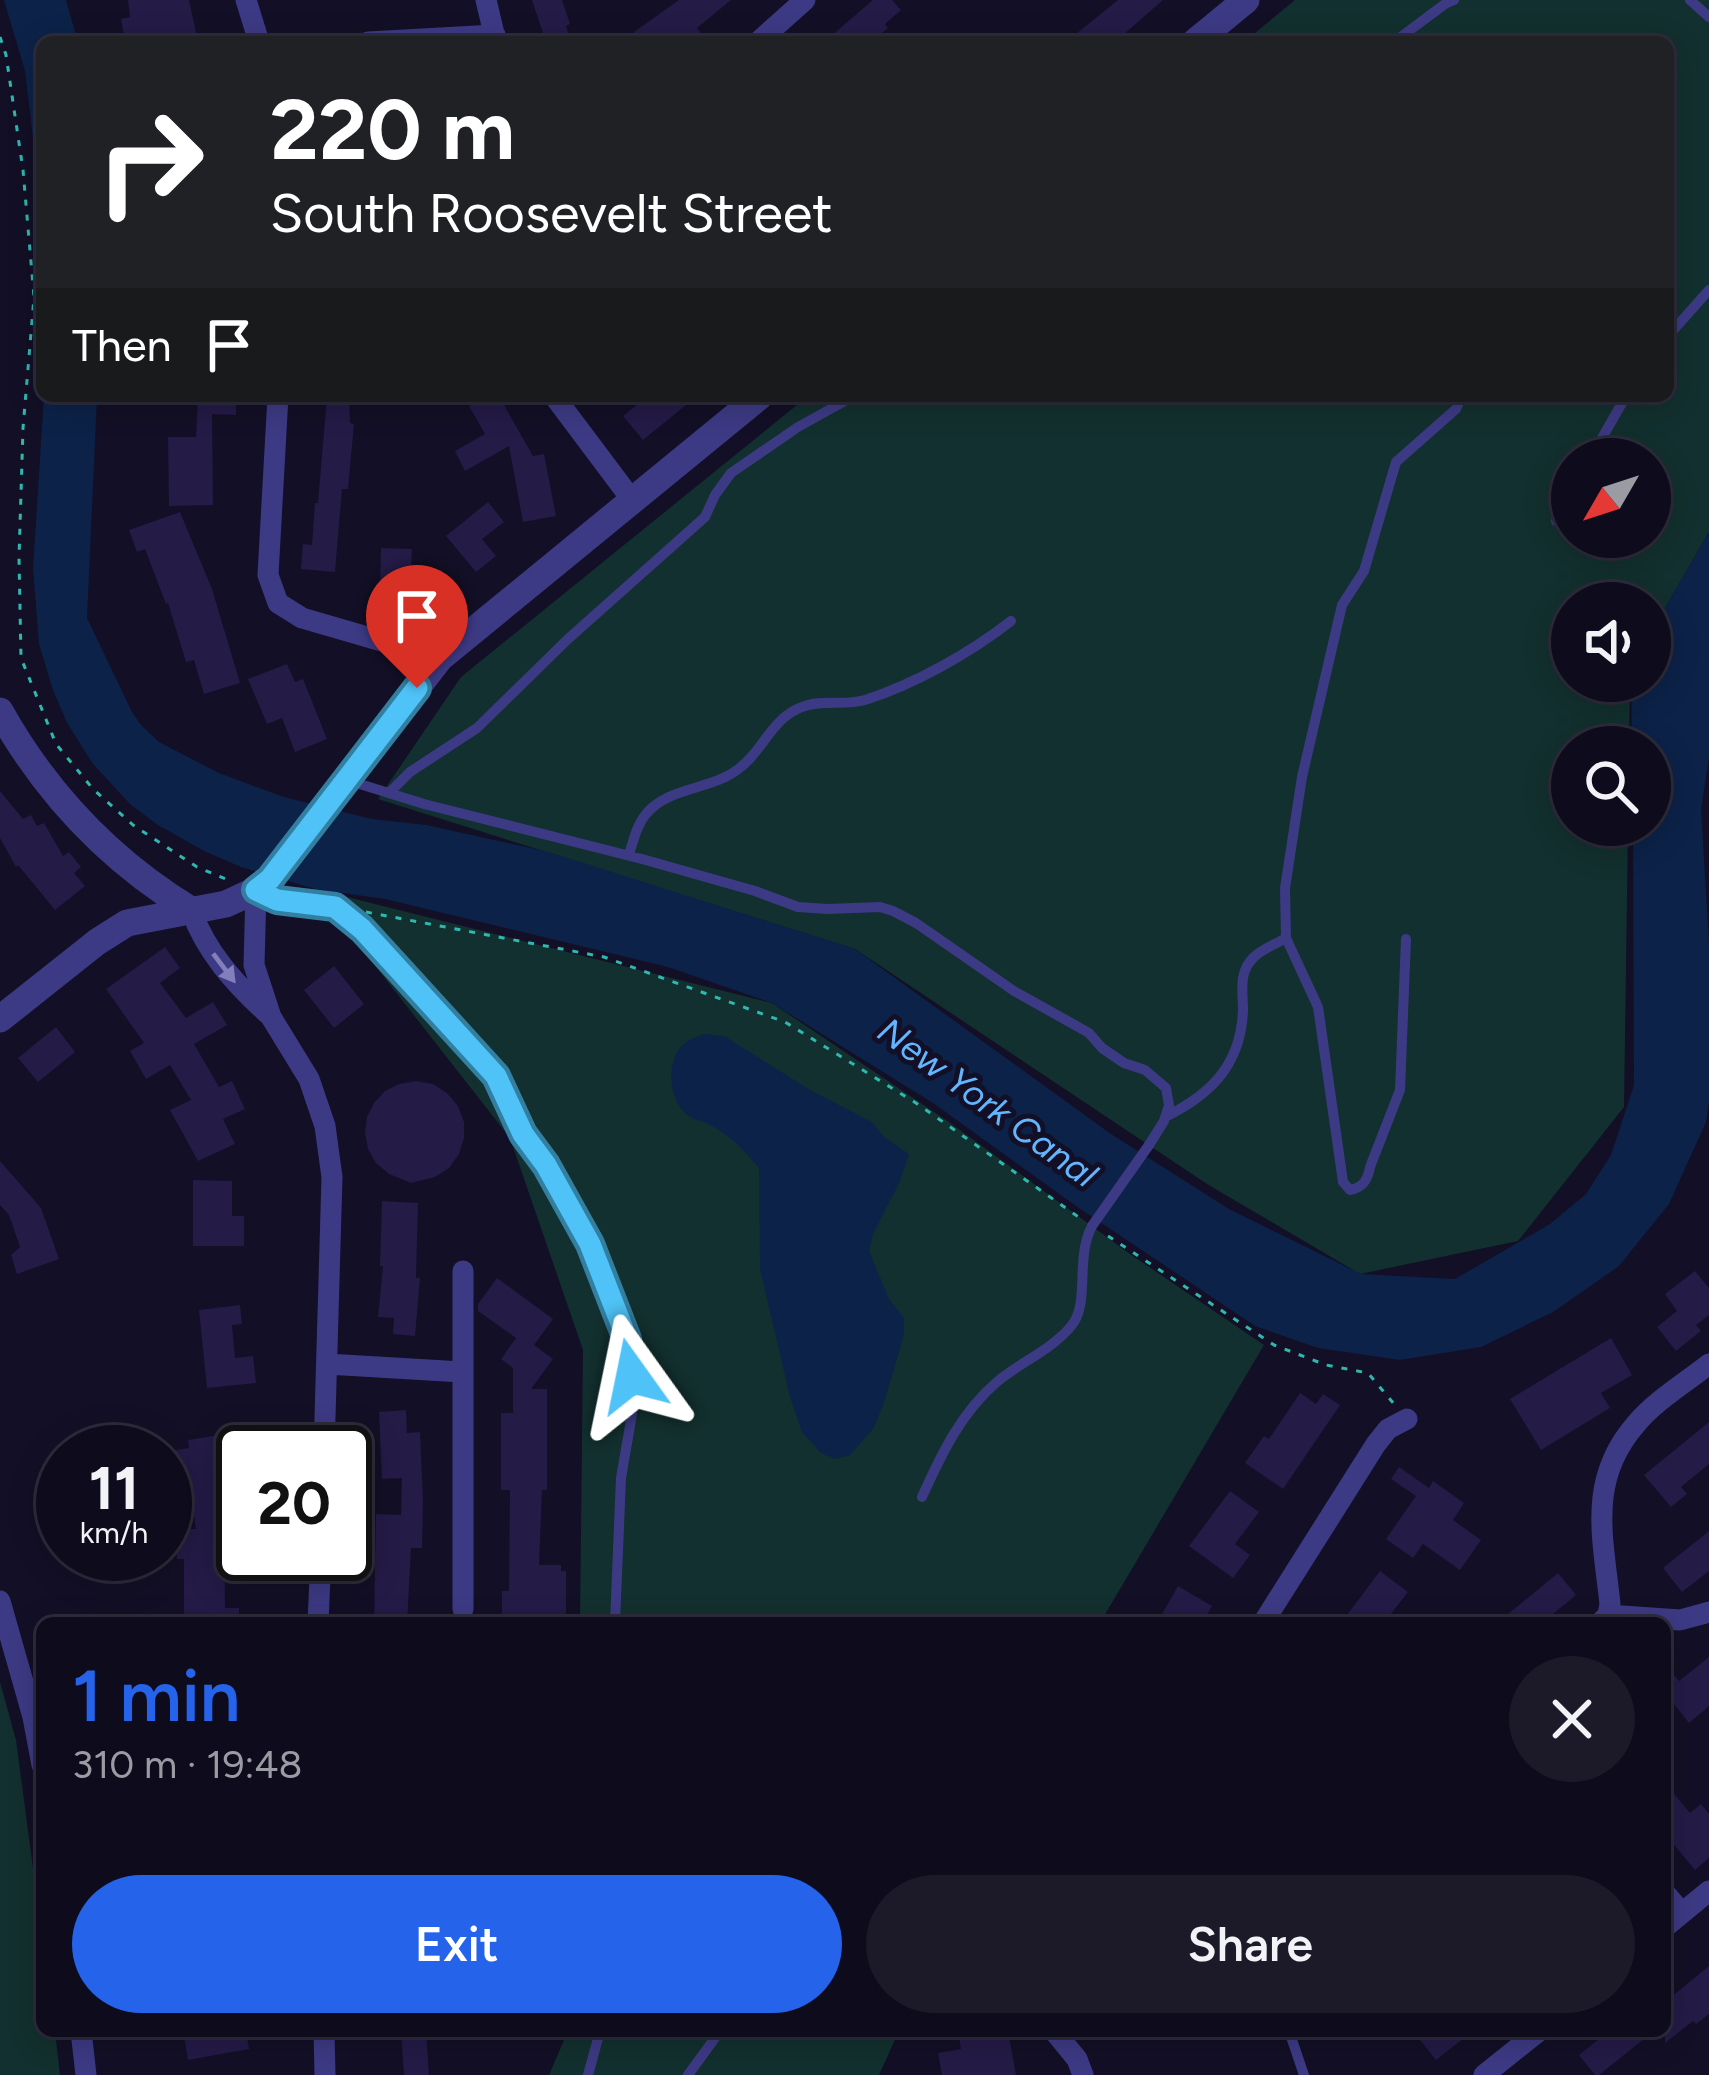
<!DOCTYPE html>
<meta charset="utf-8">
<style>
:root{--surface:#0e0b1c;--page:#1c1929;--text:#f1f3f6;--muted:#9b9ba3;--line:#2e2b3b;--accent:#2563eb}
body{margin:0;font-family:Figtree,sans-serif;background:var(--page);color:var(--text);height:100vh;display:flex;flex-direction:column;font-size:45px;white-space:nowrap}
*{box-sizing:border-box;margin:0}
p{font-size:39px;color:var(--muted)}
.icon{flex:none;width:66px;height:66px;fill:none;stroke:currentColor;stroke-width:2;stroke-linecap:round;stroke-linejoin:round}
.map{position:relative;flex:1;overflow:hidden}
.side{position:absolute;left:36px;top:1617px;width:1635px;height:420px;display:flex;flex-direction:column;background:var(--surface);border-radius:18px;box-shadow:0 6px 30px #0003,0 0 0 3px var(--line)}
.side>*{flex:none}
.banner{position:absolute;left:36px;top:36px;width:1638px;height:366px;border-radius:18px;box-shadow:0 6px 30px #0003,0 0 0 3px var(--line);background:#202124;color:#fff;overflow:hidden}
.needle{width:78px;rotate:231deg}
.buttons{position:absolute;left:1551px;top:438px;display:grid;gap:24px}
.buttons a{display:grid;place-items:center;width:120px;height:120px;border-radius:50%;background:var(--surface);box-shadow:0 6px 30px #0003,0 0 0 3px var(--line);font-size:60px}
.speed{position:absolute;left:36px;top:1425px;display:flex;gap:24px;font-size:60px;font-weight:700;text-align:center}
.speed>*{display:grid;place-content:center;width:156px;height:156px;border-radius:50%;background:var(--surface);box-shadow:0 6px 30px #0003,0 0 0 3px var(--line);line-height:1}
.speed small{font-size:30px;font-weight:400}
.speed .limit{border:6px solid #111;border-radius:18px;background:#fff;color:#111}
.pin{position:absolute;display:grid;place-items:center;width:102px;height:102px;color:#fff;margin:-123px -51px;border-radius:50% 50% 50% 0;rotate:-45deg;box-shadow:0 0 12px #0007}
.pin .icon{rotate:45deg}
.me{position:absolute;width:132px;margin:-66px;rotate:348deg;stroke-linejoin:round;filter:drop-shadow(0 0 9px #0008)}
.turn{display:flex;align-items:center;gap:42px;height:252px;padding:0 36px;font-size:54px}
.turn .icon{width:156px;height:156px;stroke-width:2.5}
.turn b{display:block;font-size:84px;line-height:102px}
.then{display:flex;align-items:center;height:114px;padding:0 36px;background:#0003;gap:24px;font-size:45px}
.round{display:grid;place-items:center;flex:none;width:126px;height:126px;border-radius:63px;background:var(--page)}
.headline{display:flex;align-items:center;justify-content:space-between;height:204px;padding:0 36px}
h1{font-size:72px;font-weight:600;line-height:90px;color:var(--accent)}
.action{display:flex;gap:24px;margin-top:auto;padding:24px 36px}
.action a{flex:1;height:138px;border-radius:72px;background:var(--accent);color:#fff;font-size:48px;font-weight:600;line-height:138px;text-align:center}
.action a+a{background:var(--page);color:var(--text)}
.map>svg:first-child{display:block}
</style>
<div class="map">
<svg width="1709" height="2075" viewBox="0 0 1709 2075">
<rect width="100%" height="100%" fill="#130f26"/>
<path fill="#12302f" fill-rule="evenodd" d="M 1295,0 L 1709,0 L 1709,532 L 1650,634 L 1650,603 L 1572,603 L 1572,681 L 1630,681 L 1629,747 L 1572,747 L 1572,825 L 1628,825 L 1624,1107 L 1518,1241 L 1360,1274 L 1207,1184 L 855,949 L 378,799 L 461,677 L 808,396 L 1668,396 L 1668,42 L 1244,42 ZM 1572,459 L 1650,459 L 1650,537 L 1572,537 Z
M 315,889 L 772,1003 L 949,1122 L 1130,1254 L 1264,1345 L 1100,1623 L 580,1623 L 583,1350 L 510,1138 Z
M 0,1682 L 16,1740 L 42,1936 L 42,2031 L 55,2031 L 60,2075 L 0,2075 Z
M 568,2031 L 899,2031 L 879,2075 L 549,2075 Z"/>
<path fill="#0c2248" d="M 4,0 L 66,0 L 78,42 L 42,42 L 42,213 L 25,71 Z
M 44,396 L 97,396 L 87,618 L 132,712 L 141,725 L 159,742 L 219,773 L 284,797 L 372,819 L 426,825 L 549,852 L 855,949 L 1111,1134 L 1229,1209 L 1361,1274 L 1455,1279 L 1550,1224 L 1586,1194 L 1611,1155 L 1634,1085 L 1633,825 L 1650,825 L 1650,747 L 1632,747 L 1631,681 L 1650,681 L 1650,634 L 1709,532 L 1709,758 L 1701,809 L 1709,943 L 1709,1101 L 1706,1122 L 1669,1204 L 1619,1266 L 1553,1312 L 1481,1347 L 1400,1360 L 1318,1348 L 1255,1326 L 1076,1206 L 933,1103 L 772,1003 L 668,967 L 385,899 L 315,889 L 241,867 L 204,851 L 158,825 L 131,805 L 93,764 L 67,723 L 53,690 L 39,644 L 33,568 Z
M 704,1034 L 724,1036 L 810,1090 L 872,1122 L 884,1137 L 909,1154 L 900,1181 L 873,1234 L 869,1251 L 889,1299 L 904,1318 L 904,1335 L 884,1403 L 873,1429 L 850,1455 L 835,1459 L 821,1453 L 802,1432 L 790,1397 L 760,1269 L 759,1168 C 745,1151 728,1133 708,1124 C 699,1119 691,1120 683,1111 C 668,1095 666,1056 686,1042 C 691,1038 698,1037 704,1034 Z"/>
<path fill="#241b47" d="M 128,0 L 189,0 L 197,37 L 184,40 L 184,42 L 125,42 L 121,19 L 130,17 Z
M 532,0 L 562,0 L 570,24 L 566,26 L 571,42 L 546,42 Z
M 679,0 L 731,0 L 697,28 L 701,33 L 688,42 L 641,42 L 634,32 Z
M 873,0 L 892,0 L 901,10 L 885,24 L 888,28 L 871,42 L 824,42 Z
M 1118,0 L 1163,0 L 1115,42 L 1066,42 Z
M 198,396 L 236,396 L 236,415 L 212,414 L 213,505 L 169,506 L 168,437 L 196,437 Z
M 327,396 L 349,396 L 350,423 L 354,424 L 348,489 L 342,489 L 335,572 L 301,569 L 303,544 L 312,545 L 315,503 L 318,503 Z
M 486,396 L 499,396 L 533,456 L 544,454 L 556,516 L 523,522 L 509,446 L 465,471 L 455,451 L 485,434 L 469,406 Z
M 648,396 L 697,396 L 643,440 L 623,416 Z
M 488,502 L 504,522 L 482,539 L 496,556 L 476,572 L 446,536 Z
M 180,512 L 212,589 L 240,683 L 204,694 L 194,660 L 186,662 L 168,603 L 166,604 L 145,549 L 137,552 L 129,530 Z
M 381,548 L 412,549 L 411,569 L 442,570 L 441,599 L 380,597 Z
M 287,664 L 295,682 L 303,679 L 327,739 L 295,752 L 282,718 L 267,724 L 248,679 Z
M 0,791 L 23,819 L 31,815 L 37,826 L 44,823 L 63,856 L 69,852 L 81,867 L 74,873 L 85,886 L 55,910 L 18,865 L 16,867 L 0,838 Z
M 165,947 L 180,968 L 160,983 L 186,1018 L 213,1002 L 227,1025 L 194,1044 L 219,1087 L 232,1081 L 245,1109 L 223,1119 L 235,1144 L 198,1161 L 170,1110 L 191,1100 L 170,1065 L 146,1079 L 130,1051 L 144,1043 L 106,989 Z
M 334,966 L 364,1004 L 334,1028 L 304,990 Z
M 56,1027 L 75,1052 L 38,1082 L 18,1058 Z
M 416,1081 L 433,1084 L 447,1093 L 458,1106 L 464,1122 L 464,1138 L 459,1154 L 449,1168 L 435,1177 L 411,1183 L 389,1174 L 376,1163 L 368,1149 L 365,1133 L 367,1117 L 374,1103 L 385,1091 L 399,1084 Z
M 0,1161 L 41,1208 L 59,1259 L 17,1274 L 11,1255 L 20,1247 L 9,1215 L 0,1205 Z
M 193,1180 L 232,1181 L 232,1216 L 244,1216 L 244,1246 L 193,1246 Z
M 382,1201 L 418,1203 L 416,1278 L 420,1278 L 415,1336 L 393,1334 L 394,1318 L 378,1317 L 383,1266 L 380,1266 Z
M 1695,1271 L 1709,1288 L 1709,1315 L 1696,1325 L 1701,1331 L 1676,1351 L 1657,1327 L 1677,1311 L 1665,1294 Z
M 497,1278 L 553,1319 L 534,1345 L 553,1359 L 531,1389 L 547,1389 L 547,1490 L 542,1490 L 539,1565 L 561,1565 L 561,1571 L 566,1571 L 566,1621 L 502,1621 L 502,1591 L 509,1591 L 510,1490 L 501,1490 L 501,1413 L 513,1413 L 513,1368 L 501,1359 L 516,1338 L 478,1311 L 478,1304 Z
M 240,1305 L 242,1324 L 232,1325 L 235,1358 L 253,1356 L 256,1383 L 207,1388 L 199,1310 Z
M 1611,1338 L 1632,1375 L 1601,1393 L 1610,1408 L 1541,1450 L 1510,1399 Z
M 1300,1393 L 1316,1404 L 1323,1394 L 1340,1405 L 1283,1489 L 1245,1463 L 1264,1436 L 1269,1439 Z
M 406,1410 L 407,1433 L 420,1432 L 423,1500 L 422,1548 L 411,1548 L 407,1623 L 374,1623 L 376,1514 L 401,1515 L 402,1478 L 382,1479 L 379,1412 Z
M 1709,1422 L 1709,1464 L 1681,1487 L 1687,1494 L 1671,1507 L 1644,1475 Z
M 219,1435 L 228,1504 L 224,1505 L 225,1608 L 239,1608 L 239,1623 L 184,1623 L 184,1559 L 177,1559 L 176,1529 L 196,1529 L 190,1487 L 175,1489 L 170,1451 L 189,1448 L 188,1440 Z
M 1399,1467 L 1429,1488 L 1433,1481 L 1464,1503 L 1453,1520 L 1481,1540 L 1460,1570 L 1423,1544 L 1413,1558 L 1386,1539 L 1416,1496 L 1391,1479 Z
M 1230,1491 L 1259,1512 L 1235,1544 L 1250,1555 L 1233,1578 L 1189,1546 Z
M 1709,1531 L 1709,1571 L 1682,1592 L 1663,1568 Z
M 1380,1571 L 1408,1592 L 1384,1623 L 1341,1623 Z
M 1558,1573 L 1576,1595 L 1542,1623 L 1516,1623 L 1508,1614 Z
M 1178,1586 L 1212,1606 L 1202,1623 L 1157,1623 Z
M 1709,1657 L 1709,1706 L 1689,1723 L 1665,1693 L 1665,1665 L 1679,1681 Z
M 1665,1783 L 1690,1813 L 1701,1804 L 1709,1814 L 1709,1858 L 1695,1870 L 1665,1834 Z
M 1709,1966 L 1709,2014 L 1696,2024 L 1693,2021 L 1665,2043 L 1665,2002 Z
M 199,2031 L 246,2031 L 249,2049 L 188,2060 L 184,2036 L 199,2033 Z
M 401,2031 L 426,2031 L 429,2075 L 404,2075 Z
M 958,2031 L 1008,2031 L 1016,2075 L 942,2075 L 938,2053 L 961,2049 Z
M 1413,2031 L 1473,2031 L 1436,2060 Z
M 1609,2031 L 1654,2031 L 1599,2075 L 1595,2075 L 1579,2055 Z"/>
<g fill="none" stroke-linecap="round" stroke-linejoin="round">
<path stroke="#2fb8b0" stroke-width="3" stroke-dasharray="6 9" stroke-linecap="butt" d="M 0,37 L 6,55 L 23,170 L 34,297 L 23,428 L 19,558 L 21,658 L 56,744 L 93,789 L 133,825 L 197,867 L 226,879
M 366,912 L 604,957 L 785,1022 L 916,1103 L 1080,1218
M 1108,1236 L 1274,1345 L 1326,1365 L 1368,1373 L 1394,1404"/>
<path stroke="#3d3a85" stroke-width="10" d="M 1690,0 L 1709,17
M 1394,42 L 1445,4 L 1454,0
M 1668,336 L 1709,290
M 1590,459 L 1626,396
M 1556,521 L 1572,492
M 350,781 L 424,804 L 642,859 L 755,891 L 798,907 L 828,909 L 880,907 L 893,911 L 916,923 L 1014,991 L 1089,1033 L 1102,1048 L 1124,1063 L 1145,1070 L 1166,1088 L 1169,1105 L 1164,1121 L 1149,1145
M 389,793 L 410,772 L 477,728 L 568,639 L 705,517 L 715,495 L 731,473 L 798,427 L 854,396
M 629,855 C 634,838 638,819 653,807 C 677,787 713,788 737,770 C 763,752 771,718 802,707 C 821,699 845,706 865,700 C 915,684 970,653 1011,621
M 259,892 L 277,900 L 335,906 L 362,929 L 496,1076 L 523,1134 L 546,1165 L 589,1244 L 627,1338 L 632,1376 L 632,1414 L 621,1478 L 615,1623
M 1286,938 L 1285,888 L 1302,777 L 1342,605 L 1364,571 L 1396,462 L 1456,409 L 1462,396
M 1165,1117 C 1212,1094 1241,1064 1243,1010 C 1243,991 1238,972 1254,957 C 1262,949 1276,944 1286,938 L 1318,1007 L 1343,1182 L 1350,1190 C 1363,1188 1368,1179 1370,1167 L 1400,1090 L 1406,939
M 922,1497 C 941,1455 961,1412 998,1381 C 1021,1362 1053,1349 1072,1325 C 1090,1302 1075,1258 1092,1226
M 1289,2031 L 1304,2075
M 588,2075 L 600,2031
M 688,2075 L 720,2031"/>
<path stroke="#3d3a85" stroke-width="21" d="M 246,0 L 259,42
M 486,0 L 496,42
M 368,42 L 495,35
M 758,42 L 805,0
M 278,396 L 268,575 L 278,603 L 302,618 L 440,658
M 554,396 L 632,500
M 256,890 L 254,965 L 271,1017 L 309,1079 L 325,1126 L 332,1177 L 324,1452
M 191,910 C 206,952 235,984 268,1014
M 463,1271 L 463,1609
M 327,1364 L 462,1372
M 0,1601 L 33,1717 L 42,1765
M 1608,1615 L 1680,1620 L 1709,1612
M 318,1623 L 321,1554
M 1263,1623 L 1376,1444 L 1388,1429 L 1407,1419
M 1600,1623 L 1608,1615 L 1610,1604 C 1603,1537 1587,1480 1636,1424 C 1655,1401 1685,1383 1709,1364
M 1665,1893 L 1682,1913
M 1665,1927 L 1709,1891
M 81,2031 L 86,2075
M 324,2031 L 325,2075
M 1054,2031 L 1077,2059 L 1083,2075
M 1484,2075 L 1539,2031"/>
<path stroke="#3d3a85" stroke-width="27" d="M 1195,42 L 1246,0
M 0,711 C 47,795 109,860 191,910
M 0,1019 L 97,942 L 127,923 L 226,904 L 256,890 L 270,879 L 440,658 L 760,396"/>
<path stroke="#3d3a85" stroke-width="10" d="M 1092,1226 L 1149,1145"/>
</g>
<defs><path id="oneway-solid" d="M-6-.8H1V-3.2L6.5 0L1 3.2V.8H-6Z" transform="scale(3)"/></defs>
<use fill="#837fbc" href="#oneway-solid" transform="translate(224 968) rotate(53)"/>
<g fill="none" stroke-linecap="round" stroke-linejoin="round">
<g stroke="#337fa1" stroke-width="30">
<path id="route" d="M 417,688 L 270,879 L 256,890 L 277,900 L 335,907 L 362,929 L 496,1076 L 523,1134 L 546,1165 L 590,1244 L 627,1339 L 632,1376"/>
</g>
<use href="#route" stroke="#4fc3f7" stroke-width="21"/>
</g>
<g text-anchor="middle" stroke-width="10" stroke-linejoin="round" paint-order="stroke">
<g font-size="36" font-style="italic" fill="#62b6ff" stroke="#130f26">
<text transform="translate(988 1102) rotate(36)" y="13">New York Canal</text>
</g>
</g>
</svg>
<div class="buttons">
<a><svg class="needle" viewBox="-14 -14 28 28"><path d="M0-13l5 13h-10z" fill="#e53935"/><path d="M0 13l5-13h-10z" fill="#9b9ba3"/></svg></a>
<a><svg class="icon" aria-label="sound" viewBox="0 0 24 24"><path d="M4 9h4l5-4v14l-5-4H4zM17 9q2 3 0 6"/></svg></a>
<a><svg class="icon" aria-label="search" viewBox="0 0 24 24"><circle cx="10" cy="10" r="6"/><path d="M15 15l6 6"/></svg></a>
</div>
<div class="speed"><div>11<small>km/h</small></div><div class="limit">20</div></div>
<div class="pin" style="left:417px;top:688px;background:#d93025"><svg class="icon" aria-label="arrive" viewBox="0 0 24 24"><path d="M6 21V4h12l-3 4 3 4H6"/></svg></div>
<svg class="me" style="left:632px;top:1376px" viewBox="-20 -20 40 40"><path d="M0-17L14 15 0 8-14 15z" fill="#4fc3f7" stroke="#fff" stroke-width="4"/></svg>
<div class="banner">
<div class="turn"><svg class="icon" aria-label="right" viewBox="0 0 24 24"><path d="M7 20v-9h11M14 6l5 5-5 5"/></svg><div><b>220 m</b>South Roosevelt Street</div></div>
<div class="then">Then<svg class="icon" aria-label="arrive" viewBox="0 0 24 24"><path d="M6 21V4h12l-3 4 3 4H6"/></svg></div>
</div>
<section class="side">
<div class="headline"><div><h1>1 min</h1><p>310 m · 19:48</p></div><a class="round"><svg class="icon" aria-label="close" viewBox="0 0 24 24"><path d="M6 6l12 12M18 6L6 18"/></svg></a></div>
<div class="action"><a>Exit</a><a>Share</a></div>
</section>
</div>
